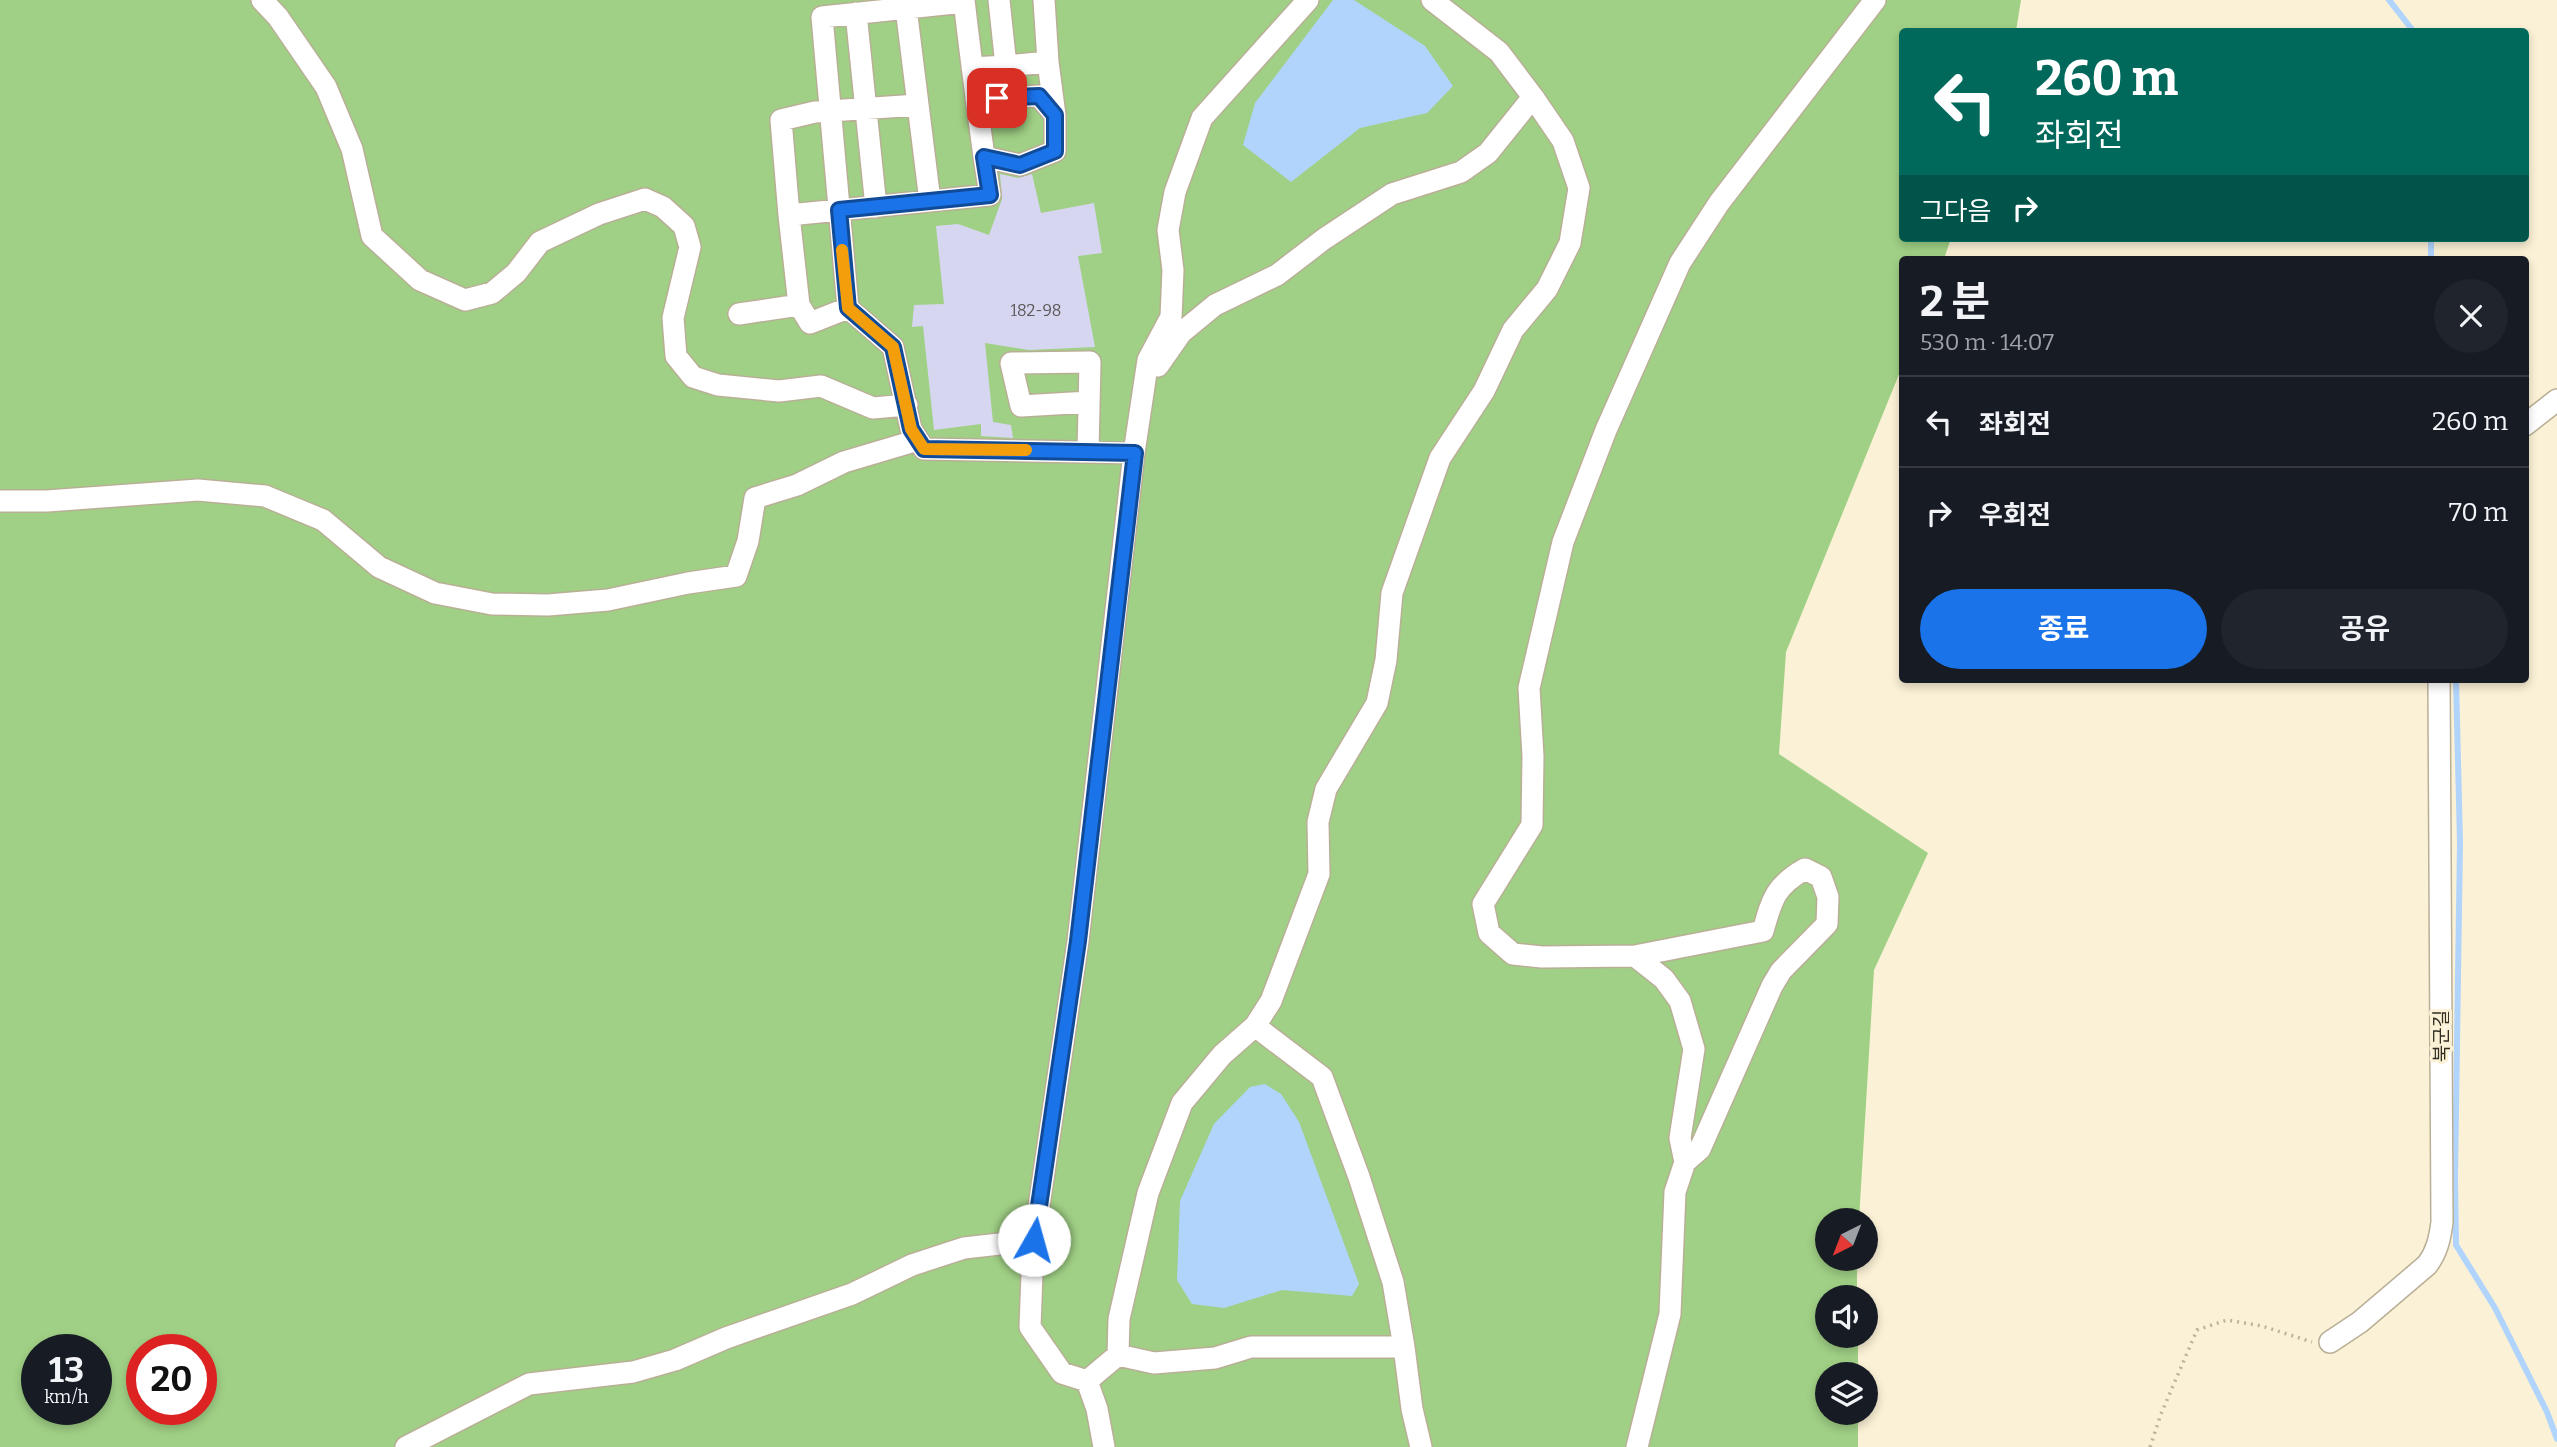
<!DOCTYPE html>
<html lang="ko">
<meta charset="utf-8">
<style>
:root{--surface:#171b24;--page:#20242c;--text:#f1f3f6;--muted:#9ea1a6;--line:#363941;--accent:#1a73e8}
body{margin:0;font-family:Bitter,"Noto Sans KR",serif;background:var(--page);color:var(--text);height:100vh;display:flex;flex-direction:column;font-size:26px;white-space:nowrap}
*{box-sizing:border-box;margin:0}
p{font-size:23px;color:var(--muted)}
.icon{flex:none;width:38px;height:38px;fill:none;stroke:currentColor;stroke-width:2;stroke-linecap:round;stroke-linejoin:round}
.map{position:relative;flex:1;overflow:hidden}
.panel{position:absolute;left:1899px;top:256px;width:630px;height:427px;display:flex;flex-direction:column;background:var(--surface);border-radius:7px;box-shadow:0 4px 10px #0003}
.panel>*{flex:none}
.banner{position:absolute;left:1899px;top:28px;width:630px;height:214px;border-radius:7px;box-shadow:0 4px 10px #0003;background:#00695c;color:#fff;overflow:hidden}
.needle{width:46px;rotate:222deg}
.controls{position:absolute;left:1815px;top:1208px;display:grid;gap:14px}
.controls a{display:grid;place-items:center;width:63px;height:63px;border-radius:50%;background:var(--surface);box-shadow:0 4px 10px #0003;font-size:35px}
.speed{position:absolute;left:21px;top:1334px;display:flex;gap:14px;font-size:35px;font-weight:700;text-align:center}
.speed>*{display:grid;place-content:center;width:91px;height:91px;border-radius:50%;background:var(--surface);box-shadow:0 4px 10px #0003;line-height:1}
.speed small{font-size:18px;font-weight:400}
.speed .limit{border:10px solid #d22;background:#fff;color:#111}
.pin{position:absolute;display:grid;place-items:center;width:60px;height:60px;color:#fff;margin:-30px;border-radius:14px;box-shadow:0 4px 10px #0006}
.me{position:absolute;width:77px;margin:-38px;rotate:7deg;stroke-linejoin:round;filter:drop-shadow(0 0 5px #0008)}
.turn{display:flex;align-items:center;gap:24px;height:147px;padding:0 21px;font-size:32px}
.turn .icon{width:91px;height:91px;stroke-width:2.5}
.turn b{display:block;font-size:49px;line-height:60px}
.then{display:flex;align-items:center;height:66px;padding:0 21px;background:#0003;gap:14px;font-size:26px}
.round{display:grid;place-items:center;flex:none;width:74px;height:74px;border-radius:37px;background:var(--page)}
.head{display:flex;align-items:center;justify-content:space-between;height:119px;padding:0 21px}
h1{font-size:42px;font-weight:700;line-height:52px}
.button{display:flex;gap:14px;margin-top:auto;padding:14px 21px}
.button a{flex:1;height:80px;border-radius:42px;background:var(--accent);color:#fff;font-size:28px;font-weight:700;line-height:80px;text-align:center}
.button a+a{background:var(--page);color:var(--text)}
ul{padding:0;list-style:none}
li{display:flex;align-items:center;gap:21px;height:91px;padding:0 21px;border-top:2px solid var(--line)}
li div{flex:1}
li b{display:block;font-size:26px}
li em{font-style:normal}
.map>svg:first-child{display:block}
</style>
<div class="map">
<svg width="2557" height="1447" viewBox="0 0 2557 1447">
<rect width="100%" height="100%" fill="#fbf1d6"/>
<path fill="#a0d085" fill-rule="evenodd" d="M 0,0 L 2021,0 L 2016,31 L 1902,32 L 1902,238 L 1951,238 L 1944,259 L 1902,259 L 1902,367 L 1786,652 L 1779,754 L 1928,853 L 1874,970 L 1859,1220 L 1827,1220 L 1827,1258 L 1857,1258 L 1857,1297 L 1827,1297 L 1827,1335 L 1858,1335 L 1858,1374 L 1827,1374 L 1827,1412 L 1858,1412 L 1858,1447 L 0,1447 ZM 37,1349 L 96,1349 L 96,1409 L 37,1409 ZM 142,1349 L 201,1349 L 201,1409 L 142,1409 Z"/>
<path fill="#b1d4fd" d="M 1333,0 L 1354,0 L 1425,46 L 1453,86 L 1427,113 L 1360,128 L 1291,182 L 1243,145 L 1255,103 Z
M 1265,1084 L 1281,1094 L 1299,1122 L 1359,1284 L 1352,1296 L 1282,1290 L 1224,1308 L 1192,1304 L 1177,1280 L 1180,1201 L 1214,1124 L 1250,1087 Z"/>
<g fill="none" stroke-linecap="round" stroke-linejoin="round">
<path stroke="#b1d4fd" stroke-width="6" d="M 2389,0 L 2414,32
M 2431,238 L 2431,259
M 2456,679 L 2460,843 L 2455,1177 L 2456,1245 L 2495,1308 L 2547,1412 L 2557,1439"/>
</g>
<path fill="#d7d6f1" d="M 1000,174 L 1018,178 L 1032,174 L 1041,213 L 1094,203 L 1102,253 L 1078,256 L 1095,347 L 1029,350 L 985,343 L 993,422 L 1011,425 L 1013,438 L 981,436 L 981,424 L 934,430 L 923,326 L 912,327 L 914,305 L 944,304 L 936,226 L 958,224 L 989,235 L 1002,199 Z"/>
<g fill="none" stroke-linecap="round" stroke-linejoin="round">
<g stroke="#b9af96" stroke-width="24">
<path id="minor" d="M 262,0 L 278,17 L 326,87 L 352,149 L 372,236 L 420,280 L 465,300 L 492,293 L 516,273 L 540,242 L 599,214 L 645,199 L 663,207 L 684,226 L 690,247 L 673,318 L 676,356 L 693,377 L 718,385 L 779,391 L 821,386 L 873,408 L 907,405
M 964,0 C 970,52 977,105 984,157 L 1020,165 L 1055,151 L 1055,115 L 1039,96 L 976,99
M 1308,0 L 1202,118 L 1175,192 L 1168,230 L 1173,270 L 1171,317 L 1148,360 L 1134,453 L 1078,941 L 1033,1247 L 1030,1327 L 1062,1373 L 1087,1381 L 1118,1355 L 1119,1319 L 1148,1193 L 1182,1103 L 1222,1055 L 1255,1026 L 1271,1001 L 1319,874 L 1318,822 L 1326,789 L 1377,703 L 1386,660 L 1392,593 L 1440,458 L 1484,391 L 1513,330 L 1547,289 L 1570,243 L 1579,188 L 1563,141 L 1533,97
M 964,2 L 822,17 L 848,308 L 893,347 L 911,429 L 924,449 L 1134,453
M 906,8 L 930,201
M 856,13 L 876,207
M 1048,62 L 1055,115
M 1006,66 L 1048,62 L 1044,0
M 972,68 L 1006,66 L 999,0
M 918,105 L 815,112 L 781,120 L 789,215 L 990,195 L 984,157
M 799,305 L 810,323 L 848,308
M 739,314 L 799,305 L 789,215
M 1158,366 L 1181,333 L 1215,305 L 1277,275 L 1324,239 L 1392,194 L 1461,172 L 1488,153 L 1533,97 L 1499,52 L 1432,0
M 2525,425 L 2557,400
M 1088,452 L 1090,362 L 1011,363 L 1021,406 L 1089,402
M 0,501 L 47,501 L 198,490 L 265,496 L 323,520 L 379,567 L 435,593 L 492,604 L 548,605 L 608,600 L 688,583 L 736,576 L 748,541 L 755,498 L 797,485 L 844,462 L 918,440
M 1635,956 L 1664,979 L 1680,1001 L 1694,1049 L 1680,1138 L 1685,1162 L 1700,1149 L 1772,986 L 1781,971 L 1827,924 L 1828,897 L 1821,877 L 1805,869 C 1775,886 1772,899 1763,931 L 1635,956 L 1542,957 L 1513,954 L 1489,933 L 1483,904 L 1532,825 L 1533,756 L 1529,688 L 1563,542 L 1606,430 L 1680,263 L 1719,203 L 1875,0
M 2330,1342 L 2360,1322 L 2427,1265 C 2437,1252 2440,1238 2442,1222 L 2439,679
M 1404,1347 L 1412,1409 L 1421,1447
M 1118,1355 L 1154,1363 L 1215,1358 L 1251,1347 L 1404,1347 L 1393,1282 L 1359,1177 L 1322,1077 L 1255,1026
M 1087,1381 L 1097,1409 L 1104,1447
M 406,1447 L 529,1384 L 633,1372 L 675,1360 L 726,1338 L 852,1294 L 912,1265 L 964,1248 L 1034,1240
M 1637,1447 L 1670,1314 L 1675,1192 L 1685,1162"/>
</g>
<path stroke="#bbb39d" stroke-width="3.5" stroke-dasharray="2 5" stroke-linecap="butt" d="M 2150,1447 L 2161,1414 L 2197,1330 L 2227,1320 L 2262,1326 L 2312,1342"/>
<use href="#minor" stroke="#fff" stroke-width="21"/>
</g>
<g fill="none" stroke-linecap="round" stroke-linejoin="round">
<g stroke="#114b97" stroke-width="18">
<path id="route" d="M 997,98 L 1039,96 L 1055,115 L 1055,151 L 1020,165 L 984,157 L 990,195 L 839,210 L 848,308 L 893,347 L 911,429 L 924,449 L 1135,453 L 1078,941 L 1034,1240"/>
</g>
<use href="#route" stroke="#1a73e8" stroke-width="12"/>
<path stroke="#f59e0b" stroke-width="12" d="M 842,250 L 848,308 L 893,347 L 911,429 L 924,449 L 1026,450"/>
</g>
<g text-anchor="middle" stroke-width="6" stroke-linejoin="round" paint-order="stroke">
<g font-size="16" fill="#5a5756">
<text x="1036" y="316">182-98</text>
</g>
<g font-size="19" fill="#302d23" stroke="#fbf1d6">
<text transform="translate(2441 1036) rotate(-90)" y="7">북군길</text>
</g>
</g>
</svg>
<div class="controls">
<a><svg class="needle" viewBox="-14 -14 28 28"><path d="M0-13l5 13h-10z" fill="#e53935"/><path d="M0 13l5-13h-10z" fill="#9ea1a6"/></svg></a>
<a><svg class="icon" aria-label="sound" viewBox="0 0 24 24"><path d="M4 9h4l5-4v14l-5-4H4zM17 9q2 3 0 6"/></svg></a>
<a><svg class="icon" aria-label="layers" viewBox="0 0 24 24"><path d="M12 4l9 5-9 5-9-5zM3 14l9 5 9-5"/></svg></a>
</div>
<div class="speed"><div>13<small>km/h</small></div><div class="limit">20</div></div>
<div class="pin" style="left:997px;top:98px;background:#d93025"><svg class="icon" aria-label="arrive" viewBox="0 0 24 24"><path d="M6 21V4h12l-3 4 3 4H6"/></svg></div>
<svg class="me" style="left:1034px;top:1240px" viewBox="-20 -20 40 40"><circle r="19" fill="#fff"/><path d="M0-13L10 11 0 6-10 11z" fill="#1a73e8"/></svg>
<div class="banner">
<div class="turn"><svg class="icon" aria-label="left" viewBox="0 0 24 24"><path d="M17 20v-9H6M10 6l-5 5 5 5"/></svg><div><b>260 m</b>좌회전</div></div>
<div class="then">그다음<svg class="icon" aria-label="right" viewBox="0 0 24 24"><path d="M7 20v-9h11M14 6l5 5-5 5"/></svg></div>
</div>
<section class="panel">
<div class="head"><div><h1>2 분</h1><p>530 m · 14:07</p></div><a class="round"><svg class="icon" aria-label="close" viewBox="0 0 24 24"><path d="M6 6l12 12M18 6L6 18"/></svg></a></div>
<ul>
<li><svg class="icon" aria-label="left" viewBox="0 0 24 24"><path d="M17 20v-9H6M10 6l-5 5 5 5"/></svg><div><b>좌회전</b></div><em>260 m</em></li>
<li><svg class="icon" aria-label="right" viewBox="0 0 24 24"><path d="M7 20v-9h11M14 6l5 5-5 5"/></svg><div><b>우회전</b></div><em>70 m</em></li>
</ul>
<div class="button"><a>종료</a><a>공유</a></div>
</section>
</div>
